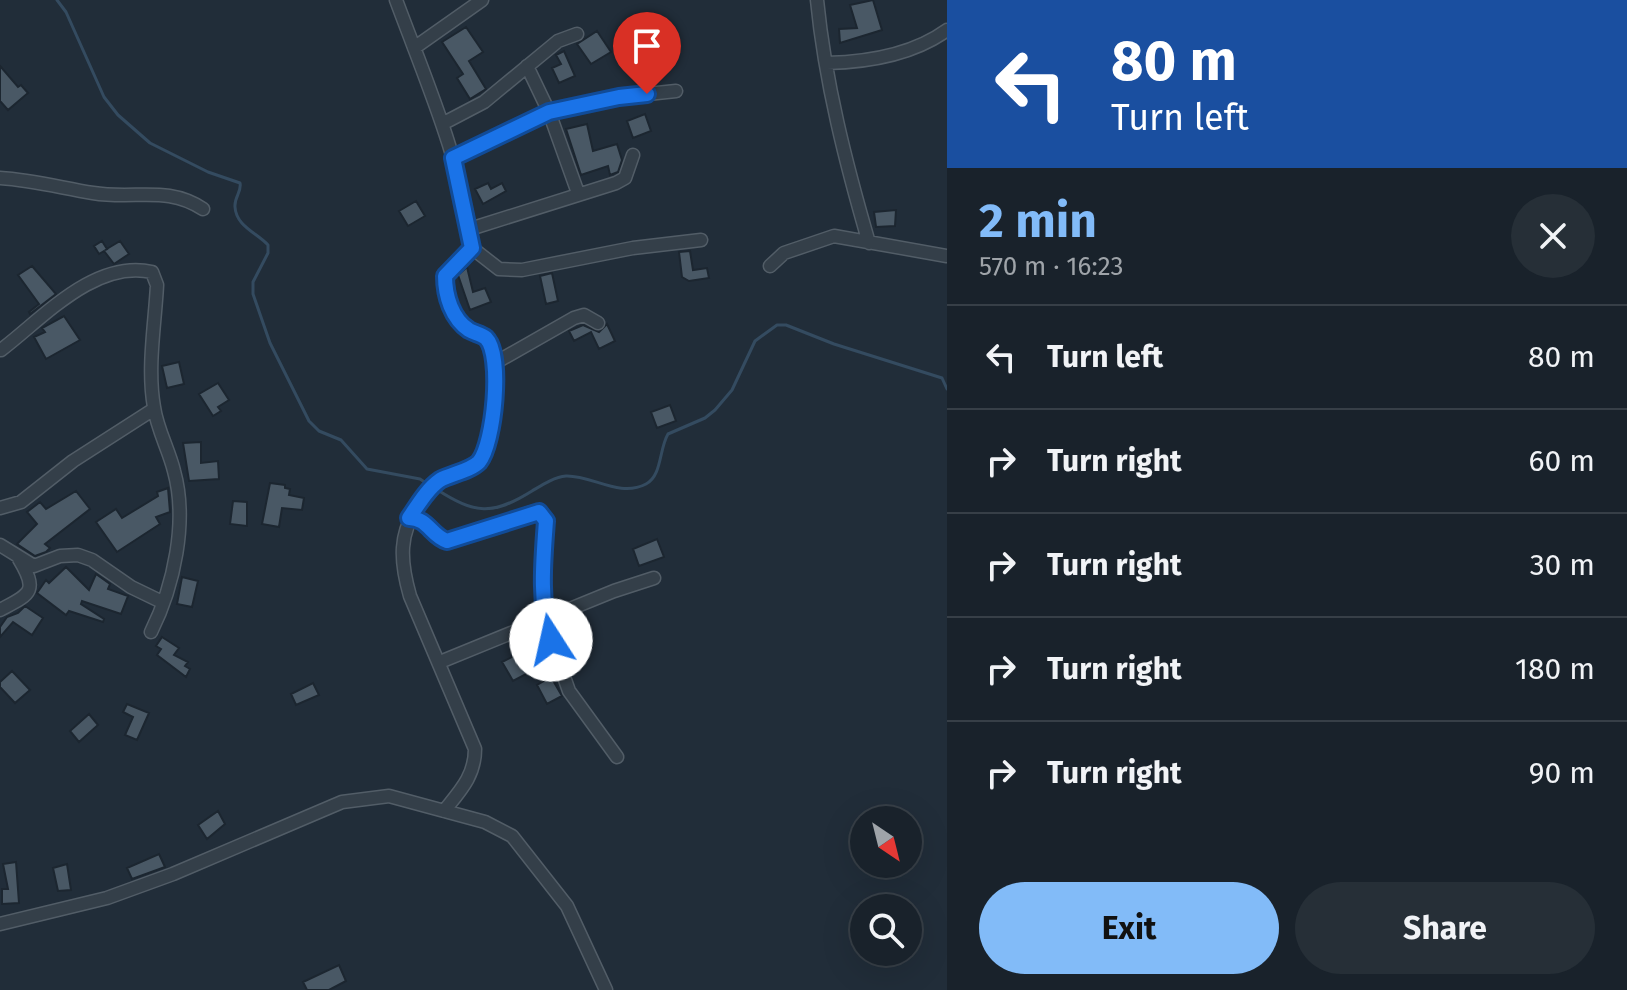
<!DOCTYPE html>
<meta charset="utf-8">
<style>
:root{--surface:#19222b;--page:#262f37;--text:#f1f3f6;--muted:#9fa4a9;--line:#373f47;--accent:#82bbf8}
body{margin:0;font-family:"Fira Sans",sans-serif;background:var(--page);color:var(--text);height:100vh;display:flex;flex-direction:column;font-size:30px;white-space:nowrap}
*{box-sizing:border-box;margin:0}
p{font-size:26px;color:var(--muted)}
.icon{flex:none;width:44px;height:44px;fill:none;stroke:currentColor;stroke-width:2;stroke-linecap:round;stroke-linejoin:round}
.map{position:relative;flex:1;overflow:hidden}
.panel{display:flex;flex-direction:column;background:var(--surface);width:680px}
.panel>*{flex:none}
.top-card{background:#1a4fa0;color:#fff;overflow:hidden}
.needle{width:52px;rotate:145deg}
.fabs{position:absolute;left:850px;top:806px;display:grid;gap:16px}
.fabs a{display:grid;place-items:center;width:72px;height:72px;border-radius:50%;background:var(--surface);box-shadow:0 8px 32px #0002,0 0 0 2px var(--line);font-size:40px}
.pin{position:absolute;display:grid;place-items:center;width:68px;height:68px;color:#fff;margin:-82px -34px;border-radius:50% 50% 50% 0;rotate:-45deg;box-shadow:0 0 8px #0007}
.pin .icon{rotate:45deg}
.me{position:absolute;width:88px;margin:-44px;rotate:350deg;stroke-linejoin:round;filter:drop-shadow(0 0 6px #0008)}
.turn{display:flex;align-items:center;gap:28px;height:168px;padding:0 32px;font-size:36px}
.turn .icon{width:104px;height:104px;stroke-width:2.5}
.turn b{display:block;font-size:56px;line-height:68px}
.round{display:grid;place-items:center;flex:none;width:84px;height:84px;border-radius:42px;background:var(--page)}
.overview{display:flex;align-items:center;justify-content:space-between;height:136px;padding:0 32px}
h1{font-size:48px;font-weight:700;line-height:60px;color:var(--accent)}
.primary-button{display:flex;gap:16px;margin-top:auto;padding:16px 32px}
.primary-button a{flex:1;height:92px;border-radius:48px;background:var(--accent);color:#111;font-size:32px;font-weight:700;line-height:92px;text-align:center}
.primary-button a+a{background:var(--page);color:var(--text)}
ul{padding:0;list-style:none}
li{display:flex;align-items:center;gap:24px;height:104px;padding:0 32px;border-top:2px solid var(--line)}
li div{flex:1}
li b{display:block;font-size:30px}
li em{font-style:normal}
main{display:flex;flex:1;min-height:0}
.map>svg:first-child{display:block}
</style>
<main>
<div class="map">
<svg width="947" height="990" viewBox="0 0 947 990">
<rect width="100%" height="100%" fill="#212d39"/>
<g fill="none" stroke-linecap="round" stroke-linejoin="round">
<path stroke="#344b60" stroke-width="3" d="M 57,0 L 66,12 L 104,97 L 118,115 L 150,143 L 208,172 L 240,183 C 242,192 234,197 235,207 C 236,226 257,233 268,245 L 268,253 L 253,282 L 253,294 L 270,343 L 309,421 L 319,431 L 341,440 L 367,469 L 420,479 L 429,485
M 436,489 C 475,514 492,516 532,491 C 542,485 554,477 566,476 C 592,475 619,498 646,484 C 662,476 659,449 668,434 L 705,418 L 715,410 L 732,390 L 755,341 L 777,325 L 786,325 L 834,344 L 942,378 L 947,389"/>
</g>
<path fill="#495865" stroke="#1c2630" stroke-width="2" d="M 873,0 L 882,30 L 840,43 L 839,29 L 857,28 L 850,5 Z
M 466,27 L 483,52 L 469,61 L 486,89 L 470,99 L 457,78 L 463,74 L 442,42 Z
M 597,31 L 611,52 L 591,64 L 577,44 Z
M 564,51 L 575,76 L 559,83 L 552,68 L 561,64 L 556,55 Z
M 0,66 L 18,87 L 21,85 L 28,93 L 8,110 L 0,101 Z
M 645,114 L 651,131 L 633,138 L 627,121 Z
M 587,124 L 593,151 L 617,144 L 622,160 L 618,172 L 610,175 L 608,166 L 581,175 L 566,129 Z
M 488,183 L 491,189 L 502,183 L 506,191 L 483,204 L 475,189 Z
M 416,201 L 425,216 L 408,226 L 399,211 Z
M 896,210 L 895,226 L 876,227 L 874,212 Z
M 102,241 L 107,249 L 105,250 L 120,241 L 129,254 L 114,264 L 104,251 L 99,254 L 94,246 Z
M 690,251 L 693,270 L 707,268 L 709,278 L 689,281 L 682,277 L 679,252 Z
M 32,266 L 56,294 L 30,314 L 29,312 L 39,304 L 18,275 Z
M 467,267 L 473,292 L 485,288 L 491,302 L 470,310 L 458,275 Z
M 552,273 L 558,301 L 546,304 L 540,276 Z
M 64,316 L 80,340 L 46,359 L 34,337 L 45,332 L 42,328 Z
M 607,324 L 615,341 L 599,349 L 591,332 L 574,341 L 569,331 L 583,325 L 599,332 Z
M 179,362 L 184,384 L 167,388 L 162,366 Z
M 218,383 L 229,400 L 218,407 L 221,411 L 213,416 L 199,394 Z
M 670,405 L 676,421 L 657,428 L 651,412 Z
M 201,442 L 201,463 L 218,461 L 219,479 L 189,481 L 183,443 Z
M 270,483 L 285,485 L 285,488 L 290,489 L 289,495 L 304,498 L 302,510 L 282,508 L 279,527 L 262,524 Z
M 168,488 L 170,512 L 156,517 L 160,524 L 117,552 L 96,522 L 116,509 L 122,518 L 158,496 L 157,492 Z
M 76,491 L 90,509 L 45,544 L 50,548 L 46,552 L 35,556 L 17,544 L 37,524 L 27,512 L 40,502 L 46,509 Z
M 233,501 L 247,502 L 247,526 L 230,524 Z
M 657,539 L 664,557 L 639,566 L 633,549 Z
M 66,567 L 89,590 L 96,574 L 110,584 L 108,589 L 128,596 L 121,614 L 82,601 L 81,604 L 104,619 L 103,622 L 69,611 L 66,615 L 37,593 L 46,580 L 49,583 Z
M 182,577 L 198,581 L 192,607 L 177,604 Z
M 25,606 L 43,618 L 32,635 L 13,622 L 0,637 L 0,627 L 7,617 L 18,613 Z
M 162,637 L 179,648 L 174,655 L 188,662 L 185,666 L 190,669 L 186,677 L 157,655 L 161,649 L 156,646 Z
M 522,652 L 532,671 L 513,681 L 502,662 Z
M 12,671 L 30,690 L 15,703 L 0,687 L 0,682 Z
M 551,677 L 562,696 L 547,704 L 537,685 Z
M 313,683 L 319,695 L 296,705 L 291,694 Z
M 127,704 L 149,713 L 137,740 L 125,735 L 133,717 L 123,712 Z
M 89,714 L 98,725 L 79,742 L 70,731 Z
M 218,811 L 225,824 L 207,839 L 198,825 Z
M 159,854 L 165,867 L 132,879 L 127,868 Z
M 16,862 L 19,903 L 2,904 L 2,889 L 8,889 L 3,864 Z
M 67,864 L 71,890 L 58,891 L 53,868 Z
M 339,965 L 346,981 L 329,990 L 307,990 L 303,982 Z"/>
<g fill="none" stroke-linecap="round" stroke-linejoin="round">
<g stroke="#525d67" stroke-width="15">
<path id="minor" d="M 396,0 C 426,81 462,162 472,248 L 445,276 C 445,306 458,325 485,337 C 500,361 498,438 479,461 C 471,471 451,473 441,480 C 432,486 426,495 420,503 C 398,533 400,561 410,596 L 475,749 C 475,776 460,791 444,811
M 817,0 C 825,82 846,164 869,243
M 414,48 L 482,0
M 827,63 C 868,62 914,54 947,30
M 527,66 L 549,112 L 578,193
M 442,124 L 484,102 L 558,41 L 577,34
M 453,158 L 549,112 L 619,97 L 676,91
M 0,178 C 32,180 62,188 93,193 C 135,200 167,185 203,209
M 470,229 L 616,183 L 625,178 L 633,155
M 472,248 L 499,269 L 522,270 L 633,248 L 701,240
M 770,266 L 784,253 L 834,236 L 947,256
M 1,350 C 43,318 95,259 152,272 L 157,285 C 155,324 147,368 154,407 C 157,429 169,450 174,471 C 188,521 174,586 151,632
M 495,363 L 574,318 L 584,315 L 598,323
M 0,508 L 21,502 L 73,461 L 154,409
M 409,518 C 428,518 431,536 447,541 L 532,512 L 543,515 L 546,521 L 544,620 L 569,691 L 617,757
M 0,545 L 34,566 L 60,556 L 78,555 L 92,560 L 131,587 L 162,602
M 0,610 C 30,594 39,592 19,559
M 440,662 L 614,591 L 654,578
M 0,924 L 107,898 L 173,874 L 342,802 L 389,796 L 485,822 L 512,836 L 567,906 L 606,990"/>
</g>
<use href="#minor" stroke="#343f49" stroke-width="12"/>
</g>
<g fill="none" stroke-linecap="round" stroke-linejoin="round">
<g stroke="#114b97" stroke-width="20">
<path id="route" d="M 551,640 C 539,602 543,561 546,521 L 539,512 L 447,541 C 431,536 428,518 409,518 C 418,505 427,489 440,480 C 451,474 470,471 479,462 C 494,444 503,355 486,338 C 481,334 474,333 469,330 C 452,319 445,296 445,276 L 472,248 L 453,158 L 549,112 L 619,97 L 647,94"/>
</g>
<use href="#route" stroke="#1a73e8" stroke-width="14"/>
</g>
</svg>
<div class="fabs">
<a><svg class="needle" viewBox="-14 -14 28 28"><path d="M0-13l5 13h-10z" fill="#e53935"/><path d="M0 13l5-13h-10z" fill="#9fa4a9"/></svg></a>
<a><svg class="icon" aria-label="search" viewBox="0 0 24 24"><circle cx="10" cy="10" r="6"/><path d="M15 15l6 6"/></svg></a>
</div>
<div class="pin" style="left:647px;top:94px;background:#d93025"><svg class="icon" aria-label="arrive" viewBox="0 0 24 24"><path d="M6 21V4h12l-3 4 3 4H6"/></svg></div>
<svg class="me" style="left:551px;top:640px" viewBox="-20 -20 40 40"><circle r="19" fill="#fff"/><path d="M0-13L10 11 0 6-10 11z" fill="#1a73e8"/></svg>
</div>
<section class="panel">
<div class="top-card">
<div class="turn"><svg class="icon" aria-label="left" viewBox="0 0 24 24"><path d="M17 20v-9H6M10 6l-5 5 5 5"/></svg><div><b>80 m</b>Turn left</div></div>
</div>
<div class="overview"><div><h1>2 min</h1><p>570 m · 16:23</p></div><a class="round"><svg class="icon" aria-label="close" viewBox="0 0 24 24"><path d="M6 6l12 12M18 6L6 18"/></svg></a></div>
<ul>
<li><svg class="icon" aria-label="left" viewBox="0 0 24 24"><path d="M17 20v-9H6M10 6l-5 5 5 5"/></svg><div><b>Turn left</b></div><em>80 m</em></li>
<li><svg class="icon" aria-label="right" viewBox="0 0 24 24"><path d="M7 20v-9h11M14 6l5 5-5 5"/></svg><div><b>Turn right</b></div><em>60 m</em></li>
<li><svg class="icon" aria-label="right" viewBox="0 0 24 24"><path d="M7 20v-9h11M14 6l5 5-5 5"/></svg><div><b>Turn right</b></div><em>30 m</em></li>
<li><svg class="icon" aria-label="right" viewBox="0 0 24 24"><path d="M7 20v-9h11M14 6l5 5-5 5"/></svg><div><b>Turn right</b></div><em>180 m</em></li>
<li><svg class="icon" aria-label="right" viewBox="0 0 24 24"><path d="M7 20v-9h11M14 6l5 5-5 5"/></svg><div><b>Turn right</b></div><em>90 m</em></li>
</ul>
<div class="primary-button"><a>Exit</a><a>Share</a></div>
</section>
</main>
